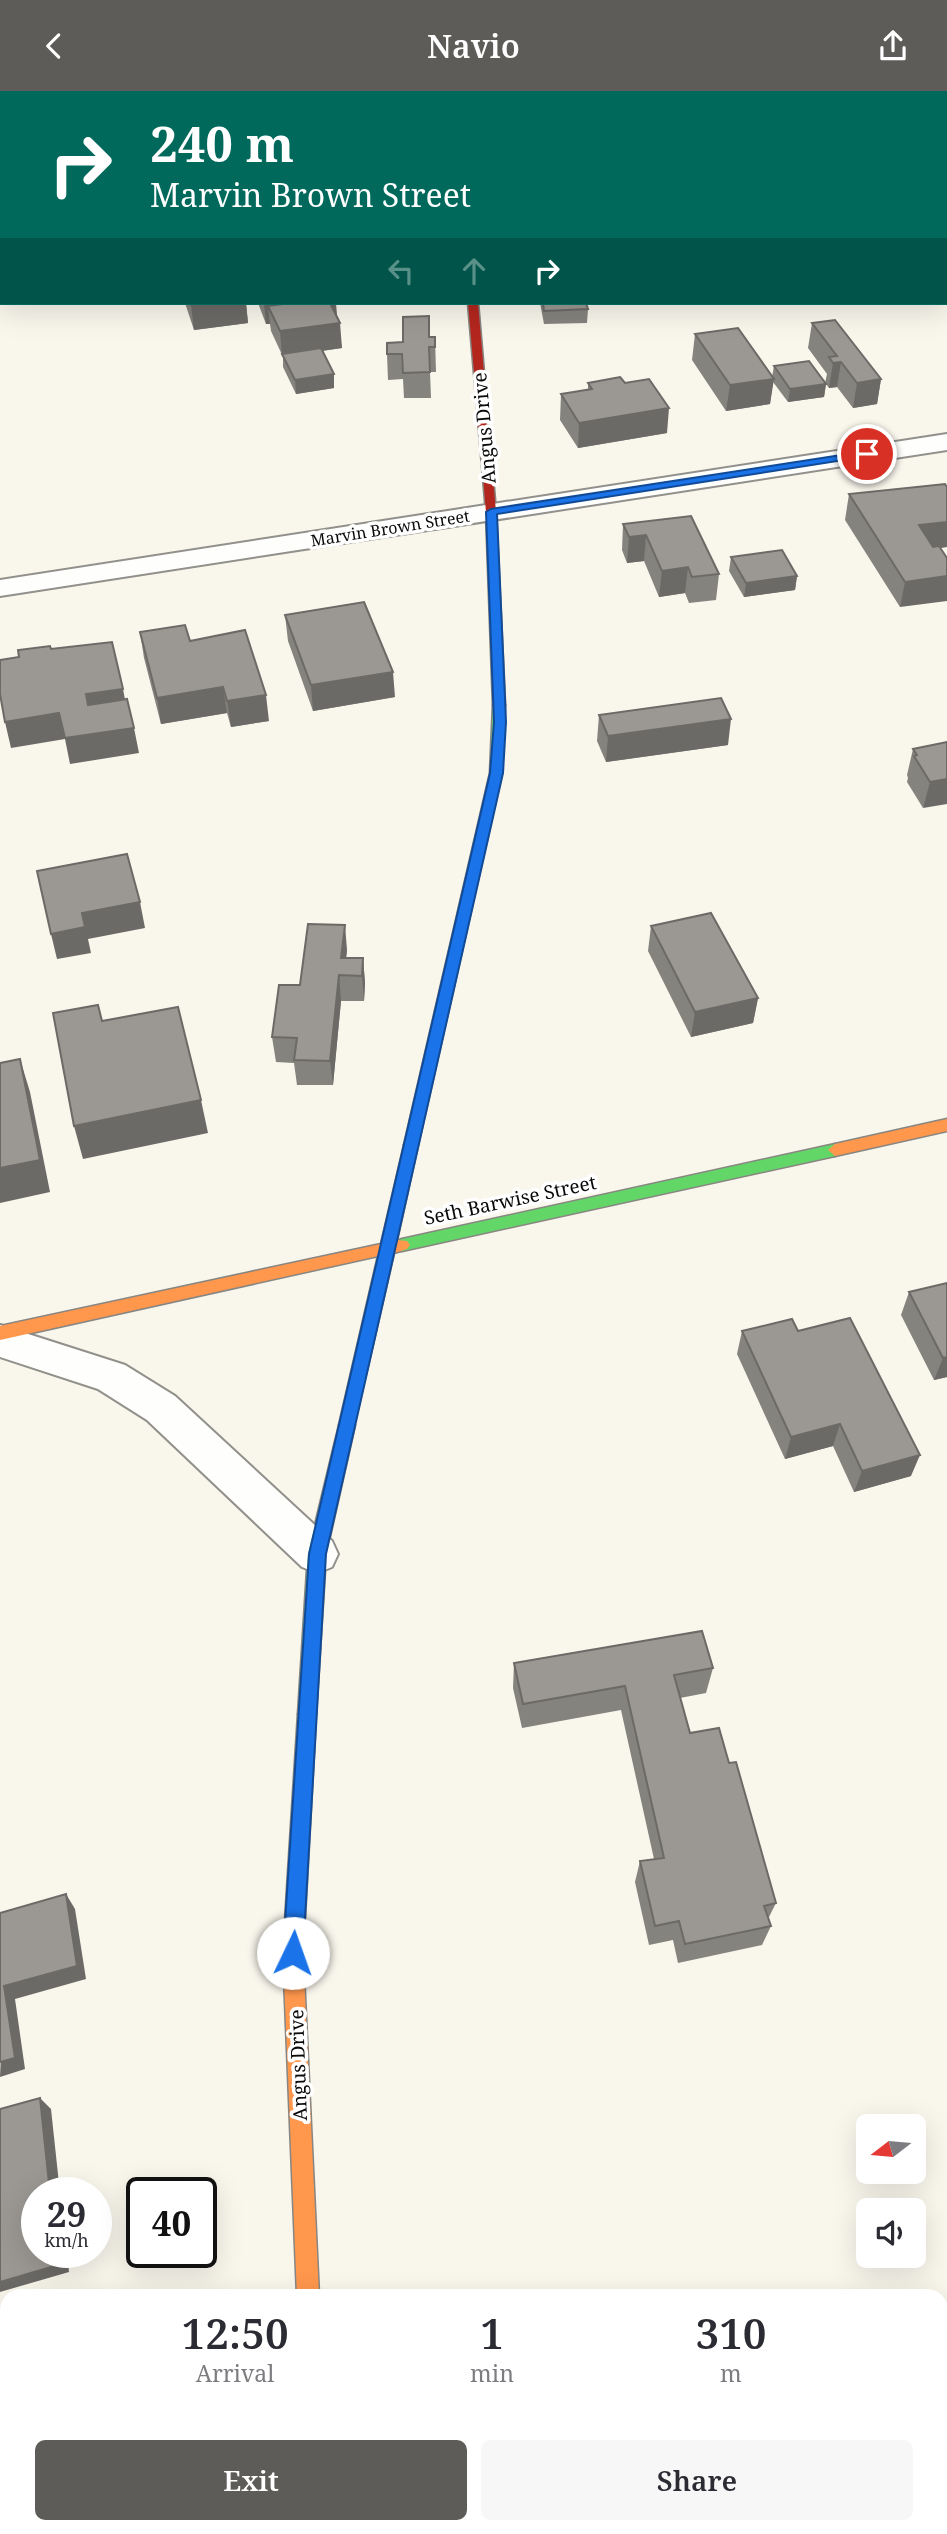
<!DOCTYPE html>
<style>
:root{--surface:#fff;--page:#f7f7f7;--text:#2b2b33;--muted:#7c7c81;--accent:#5d5c58}
body{margin:0;font-family:"Noto Serif",serif;background:var(--page);color:var(--text);height:100vh;display:flex;flex-direction:column;font-size:26px;white-space:nowrap}
*{box-sizing:border-box;margin:0}
p{font-size:23px;color:var(--muted)}
.icon{flex:none;width:38px;height:38px;fill:none;stroke:currentColor;stroke-width:2;stroke-linecap:round;stroke-linejoin:round}
.map{position:relative;flex:1;overflow:hidden}
.details{position:absolute;left:0px;top:2198px;width:948px;height:245px;display:flex;flex-direction:column;background:var(--surface);border-radius:21px 21px 0 0;box-shadow:0 7px 28px #0002}
.details>*{flex:none}
.hud{position:absolute;left:0px;top:0px;width:948px;height:214px;box-shadow:0 7px 28px #0002;background:#00695c;color:#fff;overflow:hidden}
.needle{width:46px;rotate:254deg}
.fabs{position:absolute;left:856px;top:2023px;display:grid;gap:14px}
.fabs a{display:grid;place-items:center;width:70px;height:70px;border-radius:10px;background:var(--surface);box-shadow:0 7px 28px #0002;font-size:35px}
.speed{position:absolute;left:21px;top:2086px;display:flex;gap:14px;font-size:35px;font-weight:700;text-align:center}
.speed>*{display:grid;place-content:center;width:91px;height:91px;border-radius:50%;background:var(--surface);box-shadow:0 7px 28px #0002;line-height:1}
.speed small{font-size:18px;font-weight:400}
.speed .limit{border:4px solid #111;border-radius:10px;background:#fff;color:#111}
.pin{position:absolute;display:grid;place-items:center;width:60px;height:60px;color:#fff;margin:-30px;border:4px solid #fff;border-radius:50%;box-shadow:0 2px 7px #0007}
.me{position:absolute;width:77px;margin:-38px;rotate:3deg;stroke-linejoin:round;filter:drop-shadow(0 0 5px #0008)}
.turn{display:flex;align-items:center;gap:24px;height:147px;padding:0 35px;font-size:32px}
.turn .icon{width:91px;height:91px;stroke-width:2.5}
.turn b{display:block;font-size:49px;line-height:60px}
.lanes{display:flex;align-items:center;height:66px;padding:0 35px;background:#0003;justify-content:center;gap:35px;direction:ltr}
.lanes .off{opacity:.35}
.eta{display:flex;justify-content:space-evenly;align-items:center;height:119px;text-align:center}
.eta b{font-size:42px;font-weight:600;line-height:49px}
.button{display:flex;gap:14px;margin-top:auto;padding:14px 35px}
.button a{flex:1;height:80px;border-radius:10px;background:var(--accent);color:#fff;font-size:28px;font-weight:600;line-height:80px;text-align:center}
.button a+a{background:var(--page);color:var(--text)}
header{display:flex;justify-content:space-between;align-items:center;height:91px;padding:0 35px;background:var(--accent);color:#fff;font-size:32px;font-weight:600}
.map>svg:first-child{display:block}
</style>
<header><svg class="icon" aria-label="back" viewBox="0 0 24 24"><path d="M15 5l-7 7 7 7"/></svg>Navio<svg class="icon" aria-label="share" viewBox="0 0 24 24"><path d="M12 15V3M7 8l5-5 5 5M5 13v7h14v-7"/></svg></header>
<div class="map">
<svg width="947" height="2443" viewBox="0 0 947 2443">
<rect width="100%" height="100%" fill="#f9f6ec"/>
<g fill="none" stroke-linecap="round" stroke-linejoin="round">
<g stroke="#91908b" stroke-width="4">
<path id="street" d="M 446,0 L 466,0 L 466,2 L 446,2 Z
M 721,0 L 755,0 L 720,2 Z
M 0,82 L 2,82 L 2,94 L 0,94 Z
M 947,343 L 947,359 L 0,505 L 0,489 Z
M 0,1234 L 125,1274 L 175,1305 L 332,1450 L 338,1463 L 332,1476 L 317,1482 L 302,1476 L 147,1329 L 98,1298 L 0,1266 Z
M 315,2436 L 373,2436 L 374,2443 L 316,2443 Z"/>
</g>
<g stroke="#888682" stroke-width="3">
<path id="fast" d="M 499,610 L 505,614 L 502,682 L 418,1054 L 411,1060 L 404,1054 L 490,682 L 493,614 Z
M 835,1053 L 842,1059 L 835,1065 L 402,1160 L 397,1158 L 394,1154 L 397,1150 L 402,1148 Z
M 347,1327 L 353,1329 L 355,1334 L 326,1463 L 316,1623 L 313,1629 L 307,1632 L 301,1629 L 298,1623 L 308,1463 L 339,1334 L 341,1329 Z"/>
</g>
<g stroke="#888682" stroke-width="3">
<path id="slow" d="M 947,1028 L 947,1040 L 835,1065 L 828,1059 L 835,1053 Z
M 411,1048 L 418,1054 L 397,1149 L 407,1150 L 410,1154 L 407,1158 L 394,1162 L 353,1339 L 347,1341 L 341,1339 L 339,1334 L 378,1165 L 0,1249 L 0,1235 L 381,1153 L 404,1054 Z
M 307,1614 L 313,1617 L 316,1623 L 303,1862 L 319,2205 L 297,2205 L 283,1862 L 298,1623 L 301,1617 Z"/>
</g>
<g stroke="#888682" stroke-width="3">
<path id="jam" d="M 468,212 L 478,212 L 496,421 L 505,614 L 499,618 L 493,614 L 486,421 Z"/>
</g>
<use href="#street" fill="#fefefc" fill-rule="evenodd"/>
<use href="#fast" fill="#63d668" fill-rule="evenodd"/>
<use href="#slow" fill="#ff974d" fill-rule="evenodd"/>
<use href="#jam" fill="#b3261e" fill-rule="evenodd"/>
</g>
<path fill="#85837e" d="M 185,212 L 246,212 L 248,232 L 194,239 Z
M 258,212 L 336,212 L 336,224 L 342,257 L 322,260 L 334,283 L 334,297 L 296,303 L 283,276 L 283,266 L 271,240 L 270,233 L 266,233 Z
M 540,212 L 586,212 L 588,218 L 587,232 L 544,233 Z
M 812,232 L 881,288 L 877,313 L 853,317 L 837,296 L 829,297 L 826,293 L 824,306 L 788,311 L 773,291 L 770,313 L 726,320 L 692,269 L 695,243 L 772,286 L 774,275 L 825,292 L 827,283 L 808,257 Z
M 429,246 L 435,246 L 436,281 L 430,281 L 431,307 L 404,307 L 403,288 L 388,289 L 387,263 L 403,251 Z
M 588,292 L 625,292 L 667,342 L 578,357 L 560,329 L 561,303 L 588,299 Z
M 947,396 L 947,456 L 940,457 L 900,516 L 845,429 L 849,403 Z
M 623,433 L 719,483 L 716,509 L 689,512 L 685,502 L 659,506 L 644,470 L 627,472 L 622,459 Z
M 731,466 L 797,485 L 795,499 L 744,506 L 729,480 Z
M 285,524 L 395,606 L 313,620 L 288,550 Z
M 140,541 L 190,550 L 269,630 L 231,636 L 227,622 L 161,633 L 144,567 Z
M 599,624 L 728,654 L 606,671 L 597,650 Z
M 947,651 L 923,717 L 907,691 L 908,687 L 907,684 L 913,658 Z
M 651,835 L 758,907 L 753,932 L 691,946 L 648,860 Z
M 347,859 L 346,867 L 363,867 L 365,892 L 364,910 L 341,910 L 333,994 L 297,994 L 294,972 L 276,971 L 272,946 L 300,894 Z
M 947,1192 L 947,1286 L 934,1289 L 901,1224 L 909,1201 Z
M 742,1240 L 798,1240 L 911,1385 L 854,1401 L 833,1355 L 785,1368 L 737,1263 Z
M 514,1572 L 713,1577 L 706,1602 L 680,1607 L 690,1642 L 729,1672 L 776,1812 L 768,1828 L 771,1835 L 762,1854 L 678,1872 L 673,1849 L 649,1854 L 635,1791 L 640,1770 L 654,1768 L 621,1619 L 522,1637 L 513,1597 Z"/>
<path fill="#6c6a67" d="M 209,212 L 246,212 L 248,232 L 194,239 L 191,214 Z
M 264,212 L 336,212 L 337,224 L 276,232 L 268,215 L 270,233 L 266,233 Z
M 340,232 L 342,257 L 284,265 L 282,263 L 282,266 L 280,240 Z
M 841,271 L 837,296 L 829,297 L 833,272 Z
M 334,283 L 334,297 L 296,303 L 295,289 Z
M 774,288 L 770,313 L 726,320 L 730,294 Z
M 881,288 L 877,313 L 853,317 L 857,292 Z
M 826,293 L 824,306 L 788,311 L 790,298 Z
M 669,317 L 667,342 L 578,357 L 579,332 Z
M 947,431 L 947,456 L 914,460 L 919,434 Z
M 646,444 L 644,470 L 627,472 L 629,446 Z
M 688,476 L 685,502 L 659,506 L 662,480 Z
M 797,485 L 795,499 L 744,506 L 746,492 Z
M 947,485 L 947,510 L 900,516 L 905,491 Z
M 393,581 L 395,606 L 313,620 L 311,594 Z
M 223,596 L 227,622 L 161,633 L 157,607 Z
M 123,598 L 128,624 L 93,640 L 86,603 Z
M 266,604 L 269,630 L 231,636 L 227,610 Z
M 59,622 L 134,637 L 139,662 L 70,673 L 65,648 L 11,657 L 5,631 Z
M 731,628 L 728,654 L 606,671 L 608,645 Z
M 947,688 L 947,713 L 923,717 L 930,691 Z
M 140,811 L 145,837 L 88,848 L 91,862 L 57,868 L 51,843 L 82,822 Z
M 345,834 L 347,859 L 344,885 L 341,867 Z
M 363,867 L 365,892 L 364,910 L 362,885 Z
M 339,884 L 341,910 L 333,994 L 330,970 Z
M 758,907 L 753,932 L 691,946 L 695,921 Z
M 20,968 L 30,1001 L 50,1101 L 0,1112 L 0,1077 Z
M 201,1009 L 208,1042 L 83,1068 L 74,1035 Z
M 947,1266 L 947,1286 L 934,1289 L 943,1267 Z
M 840,1333 L 833,1355 L 785,1368 L 791,1346 Z
M 920,1364 L 911,1385 L 854,1401 L 862,1380 Z
M 66,1803 L 75,1818 L 86,1888 L 15,1908 L 25,1978 L 0,1986 L 4,1895 Z
M 40,2007 L 51,2018 L 60,2102 L 50,2102 Z
M 57,2161 L 67,2161 L 69,2181 L 0,2201 L 0,2191 Z
M 44,2436 L 58,2436 L 35,2443 L 22,2443 Z"/>
<path fill="#9b9893" stroke="#6c6a67" stroke-width="2" d="M 190,212 L 209,212 L 191,214 Z
M 291,212 L 330,212 L 340,232 L 280,240 L 268,215 Z
M 543,212 L 586,212 L 588,218 L 544,220 Z
M 429,225 L 429,246 L 435,246 L 435,256 L 429,256 L 430,281 L 403,282 L 402,263 L 387,263 L 387,252 L 403,251 L 403,226 Z
M 835,229 L 881,288 L 857,292 L 841,271 L 833,272 L 829,266 L 837,265 L 812,232 Z
M 738,237 L 774,288 L 730,294 L 695,243 Z
M 321,257 L 334,283 L 295,289 L 282,263 Z
M 809,270 L 826,293 L 790,298 L 774,275 Z
M 620,286 L 625,292 L 649,288 L 669,317 L 579,332 L 561,303 L 592,298 L 588,292 Z
M 945,393 L 947,396 L 947,431 L 919,434 L 933,456 L 939,455 L 947,467 L 947,485 L 905,491 L 849,403 Z
M 691,425 L 719,483 L 692,486 L 688,476 L 662,480 L 646,444 L 629,446 L 623,433 Z
M 782,459 L 797,485 L 746,492 L 731,466 Z
M 364,511 L 393,581 L 311,594 L 285,524 Z
M 185,534 L 190,550 L 245,539 L 266,604 L 227,610 L 223,596 L 157,607 L 140,541 Z
M 112,551 L 123,598 L 86,603 L 88,614 L 127,608 L 134,637 L 65,647 L 59,622 L 5,631 L 0,603 L 0,569 L 19,566 L 18,559 L 50,555 L 51,558 Z
M 721,607 L 731,628 L 608,645 L 599,624 Z
M 947,651 L 947,688 L 930,691 L 914,665 L 917,664 L 913,658 Z
M 127,763 L 140,811 L 82,822 L 85,836 L 51,843 L 37,780 Z
M 711,822 L 758,907 L 695,921 L 651,835 Z
M 308,833 L 345,834 L 341,867 L 363,867 L 362,885 L 339,884 L 330,970 L 294,969 L 297,947 L 272,946 L 279,894 L 300,894 Z
M 98,914 L 102,930 L 178,916 L 201,1009 L 74,1035 L 53,922 Z
M 20,968 L 40,1069 L 0,1077 L 0,972 Z
M 947,1192 L 947,1266 L 943,1267 L 909,1201 Z
M 850,1227 L 920,1364 L 862,1380 L 840,1333 L 791,1346 L 742,1240 L 792,1228 L 798,1240 Z
M 702,1540 L 713,1577 L 674,1584 L 690,1642 L 719,1637 L 729,1672 L 736,1671 L 776,1812 L 764,1815 L 771,1835 L 685,1853 L 679,1830 L 655,1835 L 640,1770 L 664,1767 L 625,1595 L 523,1613 L 514,1572 Z
M 66,1803 L 77,1875 L 4,1895 L 15,1967 L 0,1971 L 0,1822 Z
M 40,2007 L 50,2102 L 37,2102 L 37,2161 L 57,2161 L 58,2174 L 0,2191 L 0,2018 Z
M 7,2254 L 7,2436 L 44,2436 L 22,2443 L 0,2443 L 0,2256 Z"/>
<path fill="#1a73e8" stroke="#114b97" stroke-width="2" d="M 867,360 L 870,361 L 870,365 L 497,423 L 506,631 L 503,682 L 326,1463 L 303,1862 L 300,1869 L 293,1872 L 286,1869 L 283,1862 L 309,1463 L 490,682 L 494,631 L 486,421 L 491,418 Z"/>
<g text-anchor="middle" stroke-width="7" stroke-linejoin="round" paint-order="stroke">
<g font-size="16" fill="#090909" stroke="#fff">
<text transform="translate(390 437) rotate(-9)" y="6">Marvin Brown Street</text>
</g>
<g font-size="19" fill="#090909" stroke="#fff">
<text transform="translate(484 337) rotate(-95)" y="7">Angus Drive</text>
<text transform="translate(510 1109) rotate(-12)" y="7">Seth Barwise Street</text>
<text transform="translate(298 1974) rotate(-92)" y="7">Angus Drive</text>
</g>
</g>
</svg>
<div class="fabs">
<a><svg class="needle" viewBox="-14 -14 28 28"><path d="M0-13l5 13h-10z" fill="#e53935"/><path d="M0 13l5-13h-10z" fill="#7c7c81"/></svg></a>
<a><svg class="icon" aria-label="sound" viewBox="0 0 24 24"><path d="M4 9h4l5-4v14l-5-4H4zM17 9q2 3 0 6"/></svg></a>
</div>
<div class="speed"><div>29<small>km/h</small></div><div class="limit">40</div></div>
<div class="pin" style="left:867px;top:363px;background:#d93025"><svg class="icon" aria-label="arrive" viewBox="0 0 24 24"><path d="M6 21V4h12l-3 4 3 4H6"/></svg></div>
<svg class="me" style="left:293px;top:1862px" viewBox="-20 -20 40 40"><circle r="19" fill="#fff"/><path d="M0-13L10 11 0 6-10 11z" fill="#1a73e8"/></svg>
<div class="hud">
<div class="turn"><svg class="icon" aria-label="right" viewBox="0 0 24 24"><path d="M7 20v-9h11M14 6l5 5-5 5"/></svg><div><b>240 m</b>Marvin Brown Street</div></div>
<div class="lanes"><svg class="icon off" aria-label="left" viewBox="0 0 24 24"><path d="M17 20v-9H6M10 6l-5 5 5 5"/></svg><svg class="icon off" aria-label="ahead" viewBox="0 0 24 24"><path d="M12 20V5M6 11l6-6 6 6"/></svg><svg class="icon" aria-label="right" viewBox="0 0 24 24"><path d="M7 20v-9h11M14 6l5 5-5 5"/></svg></div>
</div>
<section class="details">
<div class="eta">
<div><b>12:50</b><p>Arrival</p></div>
<div><b>1</b><p>min</p></div>
<div><b>310</b><p>m</p></div>
</div>
<div class="button"><a>Exit</a><a>Share</a></div>
</section>
</div>
